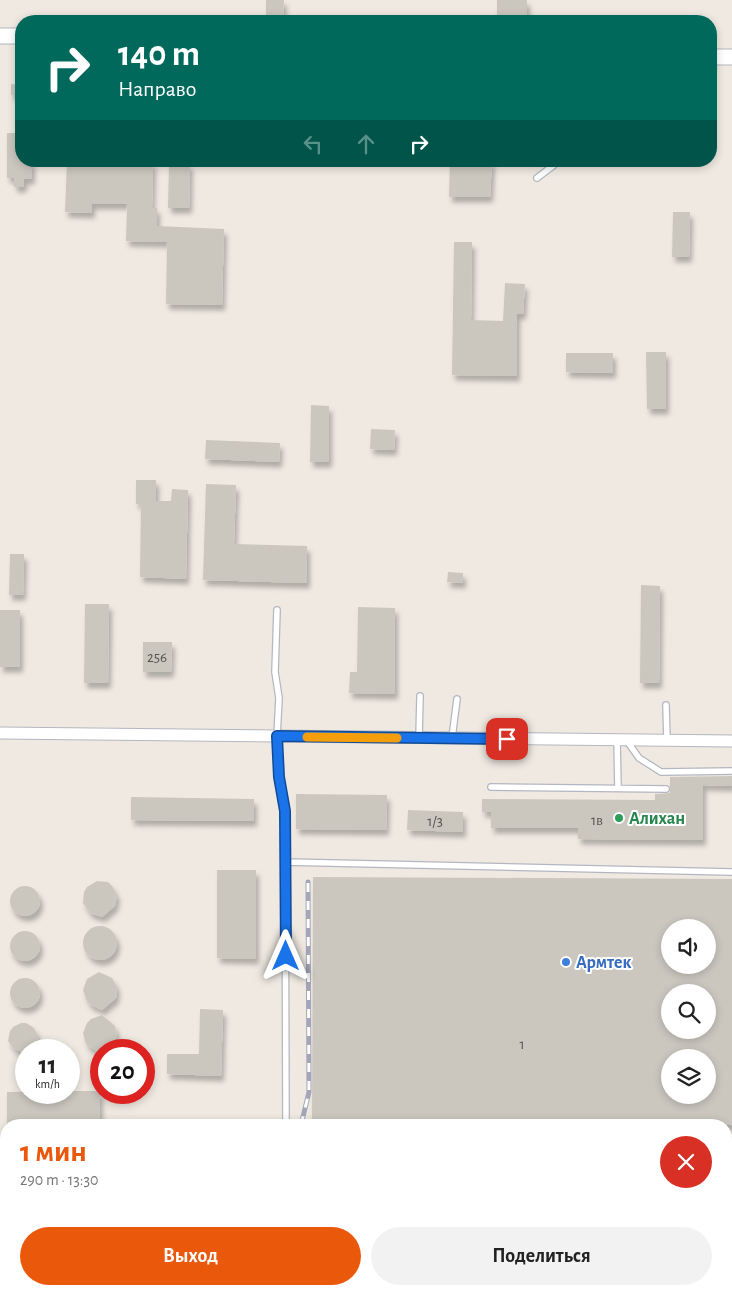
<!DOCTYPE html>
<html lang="ru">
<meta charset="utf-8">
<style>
:root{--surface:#fff;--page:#f2f2f2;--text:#222;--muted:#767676;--accent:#ea580c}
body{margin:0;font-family:"Alegreya Sans",sans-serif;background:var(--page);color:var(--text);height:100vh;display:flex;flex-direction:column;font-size:19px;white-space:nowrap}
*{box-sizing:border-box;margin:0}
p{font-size:16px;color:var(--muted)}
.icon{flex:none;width:28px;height:28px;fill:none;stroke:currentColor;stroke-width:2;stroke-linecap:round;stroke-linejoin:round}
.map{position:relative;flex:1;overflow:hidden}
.panel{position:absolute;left:0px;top:1119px;width:732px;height:176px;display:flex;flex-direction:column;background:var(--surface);border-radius:20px 20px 0 0;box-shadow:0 2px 8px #0003}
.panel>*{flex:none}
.hud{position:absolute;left:15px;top:15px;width:702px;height:152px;border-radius:20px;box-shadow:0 2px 8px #0003;background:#00695c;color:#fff;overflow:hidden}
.controls{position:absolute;left:661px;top:919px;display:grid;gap:10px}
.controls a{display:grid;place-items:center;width:55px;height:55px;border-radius:50%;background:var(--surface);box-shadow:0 2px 8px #0003;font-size:25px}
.speed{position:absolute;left:15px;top:1039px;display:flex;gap:10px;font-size:25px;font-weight:700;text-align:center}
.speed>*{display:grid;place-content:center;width:65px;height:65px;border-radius:50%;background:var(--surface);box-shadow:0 2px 8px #0003;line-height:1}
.speed small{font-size:12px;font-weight:400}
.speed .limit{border:8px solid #d22;background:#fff;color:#111}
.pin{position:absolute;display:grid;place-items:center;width:42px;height:42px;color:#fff;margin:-21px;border-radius:10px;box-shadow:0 2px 8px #0006}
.me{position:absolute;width:55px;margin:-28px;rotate:0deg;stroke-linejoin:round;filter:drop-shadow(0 0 4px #0008)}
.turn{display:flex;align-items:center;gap:18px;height:105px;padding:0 20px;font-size:22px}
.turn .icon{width:65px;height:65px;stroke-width:2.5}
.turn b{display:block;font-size:35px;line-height:42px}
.lanes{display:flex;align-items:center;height:48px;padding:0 20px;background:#0003;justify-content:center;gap:25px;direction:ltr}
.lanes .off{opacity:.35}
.round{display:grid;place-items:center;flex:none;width:52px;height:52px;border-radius:26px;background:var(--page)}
.overview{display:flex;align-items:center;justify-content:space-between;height:85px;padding:0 20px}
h1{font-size:30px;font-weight:600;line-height:38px;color:var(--accent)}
.cta{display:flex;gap:10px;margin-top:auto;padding:10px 20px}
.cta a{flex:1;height:58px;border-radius:30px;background:var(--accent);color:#fff;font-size:20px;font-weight:600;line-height:58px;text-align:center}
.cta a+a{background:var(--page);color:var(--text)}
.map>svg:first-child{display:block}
</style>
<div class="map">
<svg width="732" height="1294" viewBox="0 0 732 1294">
<defs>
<filter id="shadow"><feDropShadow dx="3" dy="5.5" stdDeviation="2.5" flood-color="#0004"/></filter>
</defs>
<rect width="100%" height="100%" fill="#efe9e1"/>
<path fill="#cbc7bf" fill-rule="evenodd" filter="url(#shadow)" d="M 266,0 L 284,0 L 283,17 L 266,17 Z
M 497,0 L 527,0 L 527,21 L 497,21 Z
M 11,84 L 21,85 L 21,95 L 11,95 Z
M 7,133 L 21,133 L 21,161 L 32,161 L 32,179 L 24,179 L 24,187 L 14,187 L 14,178 L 7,178 Z
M 67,161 L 153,162 L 152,208 L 157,208 L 157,226 L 224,229 L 222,305 L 166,304 L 167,242 L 126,241 L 127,204 L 92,204 L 92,213 L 65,212 Z
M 450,161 L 492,161 L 490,197 L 449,197 Z
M 169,163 L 190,164 L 189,208 L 168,208 Z
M 673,212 L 690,212 L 689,257 L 672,257 Z
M 454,242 L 472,242 L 471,320 L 503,321 L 505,283 L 525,284 L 523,314 L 517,314 L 517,376 L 452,375 Z
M 646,352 L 666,352 L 666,409 L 647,409 Z
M 566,353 L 613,353 L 613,373 L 566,372 Z
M 311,405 L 329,406 L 329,462 L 310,462 Z
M 371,429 L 395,430 L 394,450 L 370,449 Z
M 206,440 L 280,443 L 279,462 L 205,459 Z
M 136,480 L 156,480 L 156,501 L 171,501 L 172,489 L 188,490 L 186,579 L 140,577 L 141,504 L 136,504 Z
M 206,484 L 236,485 L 234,544 L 307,546 L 307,583 L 203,580 Z
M 10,554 L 24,554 L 23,595 L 9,595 Z
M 448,572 L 463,573 L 463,583 L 447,582 Z
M 641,585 L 660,586 L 659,683 L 640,683 Z
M 85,604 L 109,604 L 108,683 L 84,683 Z
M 358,607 L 395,608 L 395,694 L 349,693 L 350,672 L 357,672 Z
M 0,610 L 20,610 L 20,667 L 0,667 Z
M 143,642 L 172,642 L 171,672 L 143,672 Z
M 732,776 L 732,786 L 703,785 L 703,840 L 578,839 L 578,828 L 491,828 L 491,812 L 482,812 L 482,799 L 655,800 L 655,794 L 670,793 L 670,777 Z
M 296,794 L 387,795 L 386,830 L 296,829 Z
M 131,797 L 254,799 L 254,821 L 131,820 Z
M 408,810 L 463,812 L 463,832 L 407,830 Z
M 217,870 L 256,870 L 256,959 L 217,958 Z
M 313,877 L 732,879 L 732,1125 L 312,1125 ZM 670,928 L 708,928 L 708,965 L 670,965 ZM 670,992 L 708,992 L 708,1030 L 670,1030 ZM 670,1058 L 708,1058 L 708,1095 L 670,1095 Z
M 97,881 L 108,882 L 112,886 L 117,895 L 115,906 L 102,917 L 90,913 L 83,903 L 84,892 L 87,887 Z
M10 901a15 15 0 1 1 30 0a15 15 0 1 1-30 0Z
M83 943a17 17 0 1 1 34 0a17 17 0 1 1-34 0Z
M10 946a15 15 0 1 1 30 0a15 15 0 1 1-30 0Z
M 99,972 L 112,978 L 117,987 L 116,998 L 102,1010 L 91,1005 L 87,1001 L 83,990 L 87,979 Z
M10 993a15 15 0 1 1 30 0a15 15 0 1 1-30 0Z
M 200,1009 L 223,1010 L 221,1076 L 167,1074 L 167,1054 L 199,1054 Z
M 102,1015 L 115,1026 L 117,1037 L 112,1047 L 107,1050 L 96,1051 L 86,1044 L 83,1033 L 87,1023 L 91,1019 Z
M 21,1023 L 26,1023 L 34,1028 L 38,1036 L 37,1041 L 32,1049 L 23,1052 L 14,1049 L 8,1041 L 10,1031 L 13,1027 Z
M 69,1091 L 100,1091 L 100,1125 L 7,1125 L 7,1092 Z"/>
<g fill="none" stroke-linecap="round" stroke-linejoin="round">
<g stroke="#b4b7c1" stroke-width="8">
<path id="service" d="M 537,178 L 554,165 L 556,161
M 277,610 L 275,672 L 279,698 L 277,736 L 279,777 L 285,811 L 286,1125
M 666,705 L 667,741
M 419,738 L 420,696
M 452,738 L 457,699
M 617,740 L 618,788
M 627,741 L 639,758 L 661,772 L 732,771
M 491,787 L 666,789
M 285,862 L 732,872
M 0,1156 L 6,1156
M 726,1235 L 732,1235
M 298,1294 L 298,1289"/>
</g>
<g stroke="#b4b7c1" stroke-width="13">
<path id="minor" d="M 0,733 L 732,741"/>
</g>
<g stroke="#b4b7c1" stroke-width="17">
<path id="tertiary" d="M 0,36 L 21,36
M 711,57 L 732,57"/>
</g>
<use href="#service" stroke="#fff" stroke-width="5.5"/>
<use href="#minor" stroke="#fff" stroke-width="11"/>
<use href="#tertiary" stroke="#fff" stroke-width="15"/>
<g stroke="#a3a6b8" stroke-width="5">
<path id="rail" d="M 301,1125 L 309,1092 L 308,882
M 91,1294 L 109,1289"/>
</g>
<use href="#rail" stroke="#fff" stroke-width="3" stroke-dasharray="9" stroke-linecap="butt"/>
</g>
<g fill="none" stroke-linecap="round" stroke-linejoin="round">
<g stroke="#114b97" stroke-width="12">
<path id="route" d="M 286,956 L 285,811 L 279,777 L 277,736 L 507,739"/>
</g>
<use href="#route" stroke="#1a73e8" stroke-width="9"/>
<path stroke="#f59e0b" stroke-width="9" d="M 307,737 L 397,738"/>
</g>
<circle fill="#2e9e5b" stroke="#fff" stroke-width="2" cx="619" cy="818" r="5"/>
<circle fill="#3f7fe0" stroke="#fff" stroke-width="2" cx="566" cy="962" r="5"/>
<g text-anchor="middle" stroke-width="4" stroke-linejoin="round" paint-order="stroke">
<g font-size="15" fill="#555452">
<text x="157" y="662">256</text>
<text x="597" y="825">1в</text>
<text x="435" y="826">1/3</text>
<text x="522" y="1049">1</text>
</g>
<g font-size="18" font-weight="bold" fill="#27864d" stroke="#fff" text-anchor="start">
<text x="629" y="824">Алихан</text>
</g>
<g font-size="18" font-weight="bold" fill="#366cbe" stroke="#fff" text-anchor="start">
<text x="576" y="968">Армтек</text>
</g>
</g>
</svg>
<div class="controls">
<a><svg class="icon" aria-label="sound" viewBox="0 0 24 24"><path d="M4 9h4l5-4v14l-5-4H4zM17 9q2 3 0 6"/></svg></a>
<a><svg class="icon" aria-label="search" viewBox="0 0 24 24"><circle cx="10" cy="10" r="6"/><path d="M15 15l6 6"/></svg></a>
<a><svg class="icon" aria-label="layers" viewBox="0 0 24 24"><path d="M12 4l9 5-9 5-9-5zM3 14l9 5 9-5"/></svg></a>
</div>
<div class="speed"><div>11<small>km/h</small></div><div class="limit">20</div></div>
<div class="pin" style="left:507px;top:739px;background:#d93025"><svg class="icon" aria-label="arrive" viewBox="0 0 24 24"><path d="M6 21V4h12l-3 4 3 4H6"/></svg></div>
<svg class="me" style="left:286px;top:956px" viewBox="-20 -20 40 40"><path d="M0-17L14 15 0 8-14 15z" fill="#1a73e8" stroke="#fff" stroke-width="4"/></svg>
<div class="hud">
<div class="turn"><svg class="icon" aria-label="right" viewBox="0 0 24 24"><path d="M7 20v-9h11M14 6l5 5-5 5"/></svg><div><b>140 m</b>Направо</div></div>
<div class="lanes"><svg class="icon off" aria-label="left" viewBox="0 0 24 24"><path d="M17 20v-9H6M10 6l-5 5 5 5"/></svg><svg class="icon off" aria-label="ahead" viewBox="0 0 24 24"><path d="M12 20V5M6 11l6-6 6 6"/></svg><svg class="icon" aria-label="right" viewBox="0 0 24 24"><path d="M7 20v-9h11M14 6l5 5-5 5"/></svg></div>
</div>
<section class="panel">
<div class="overview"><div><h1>1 мин</h1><p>290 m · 13:30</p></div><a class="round" style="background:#d93025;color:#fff"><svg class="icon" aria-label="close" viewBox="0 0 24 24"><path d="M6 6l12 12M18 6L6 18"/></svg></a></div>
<div class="cta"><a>Выход</a><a>Поделиться</a></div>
</section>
</div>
